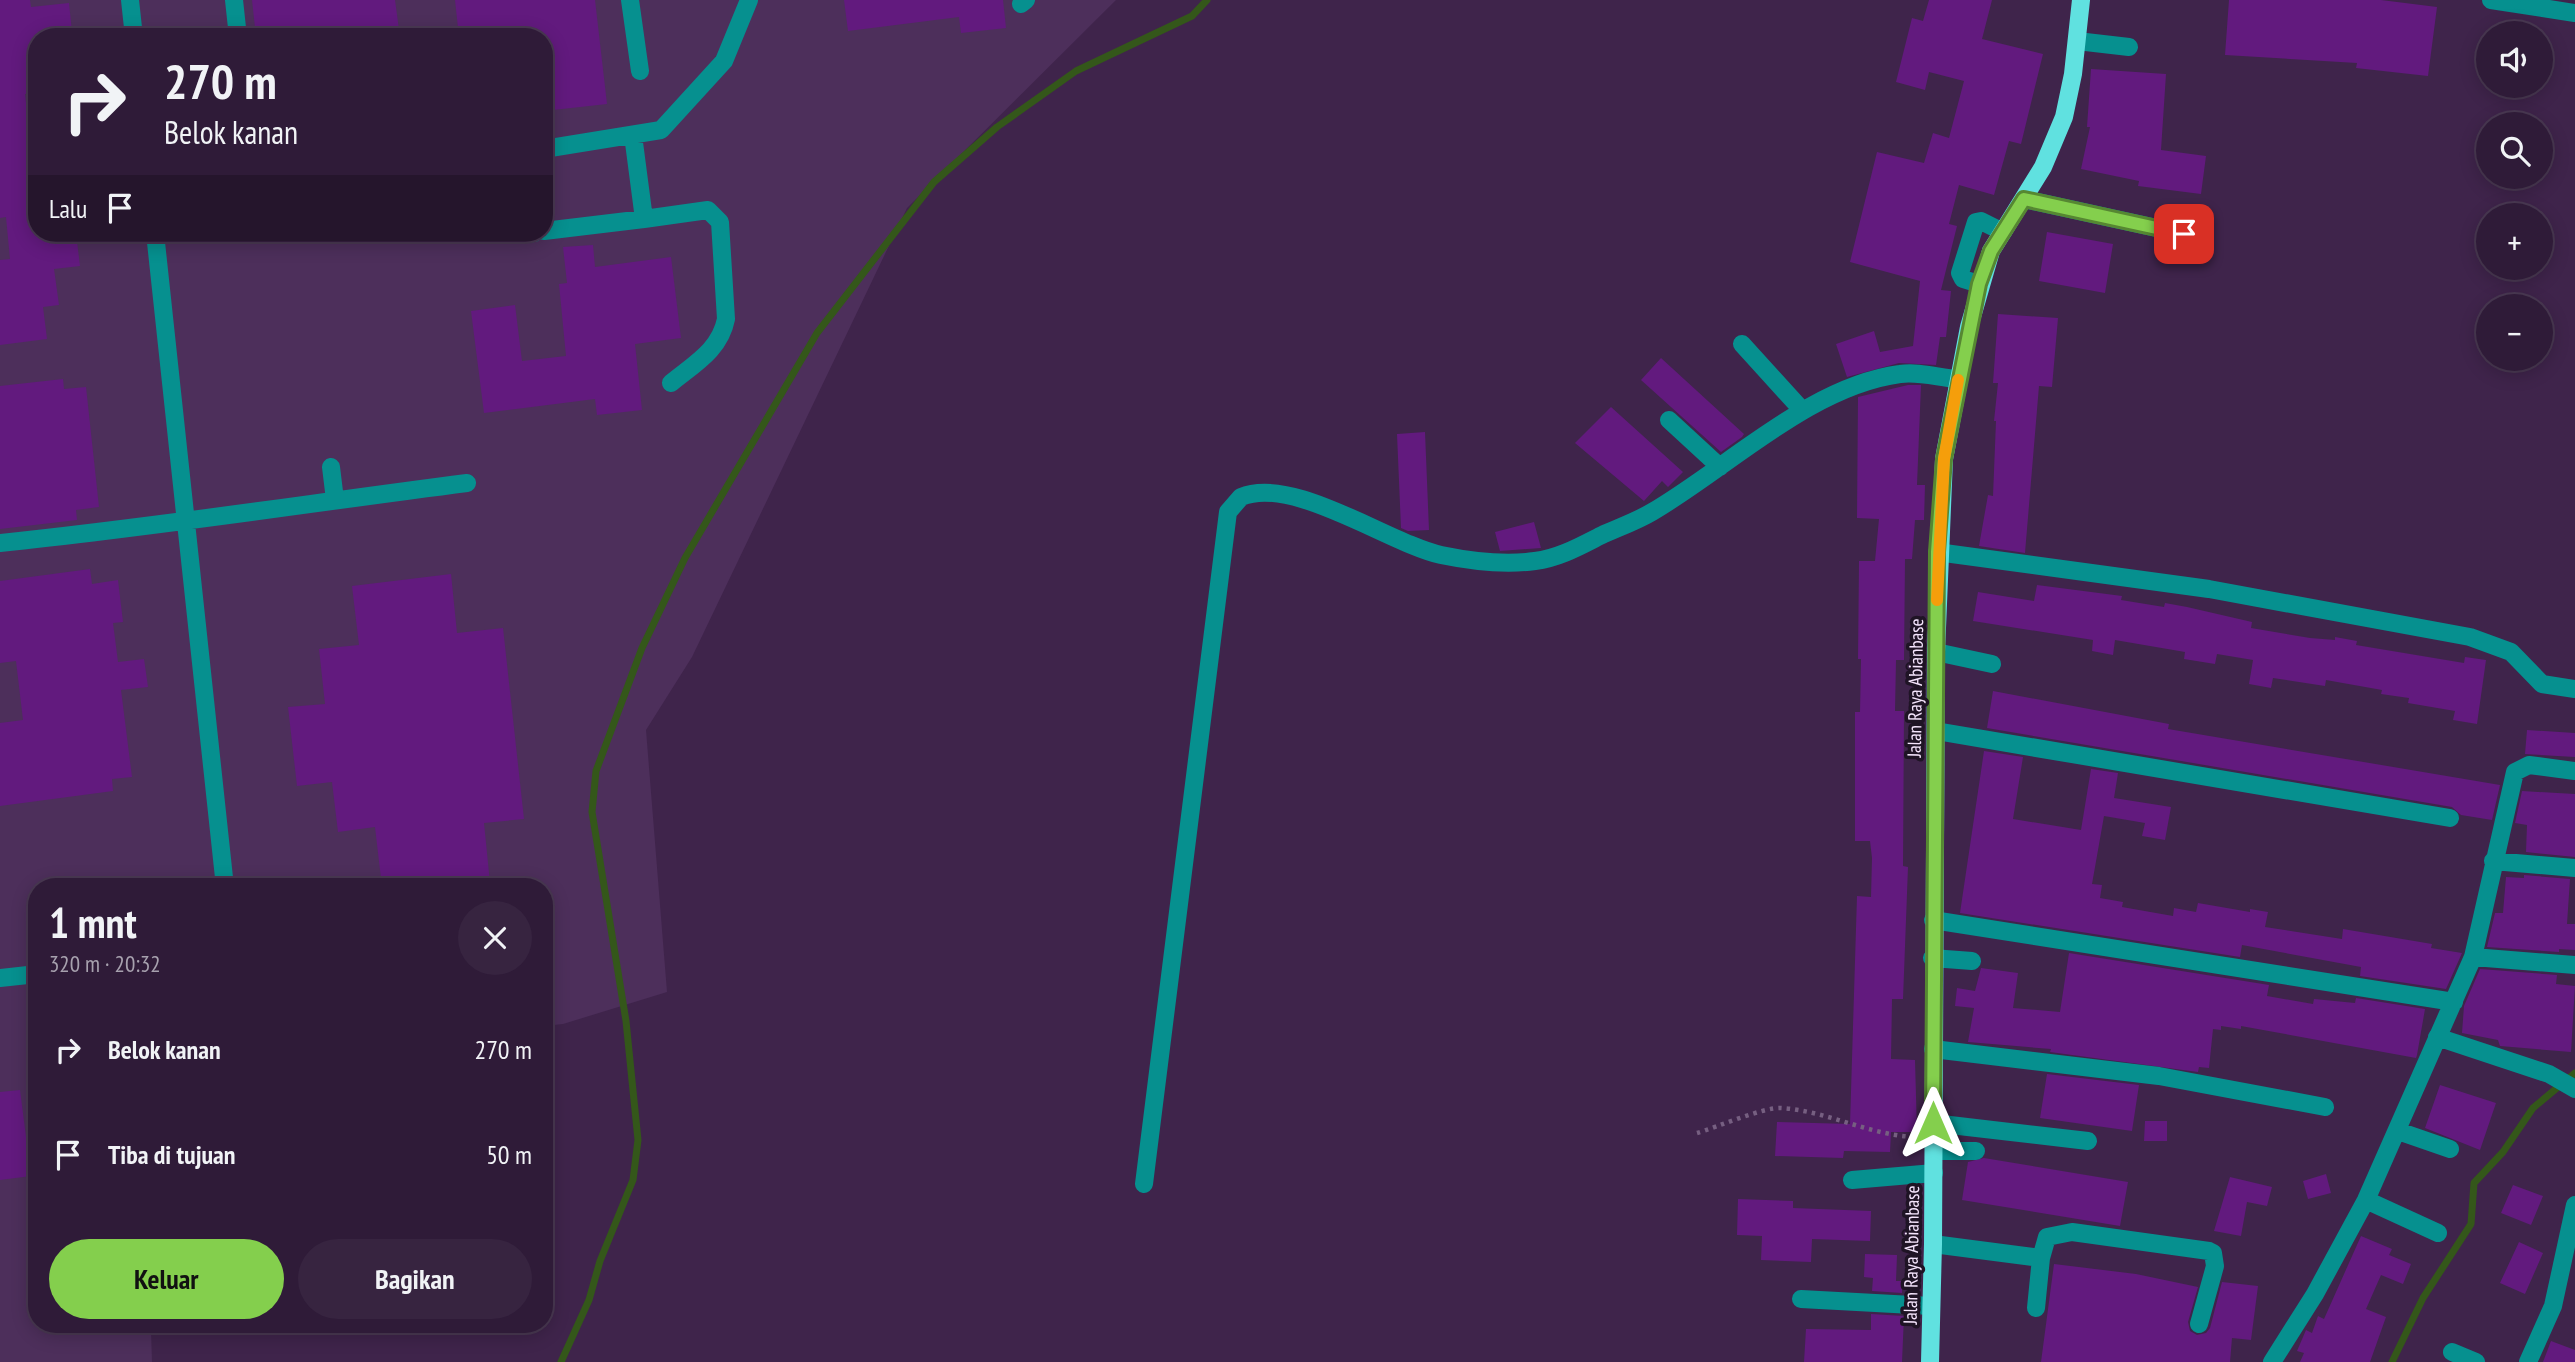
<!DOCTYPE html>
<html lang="id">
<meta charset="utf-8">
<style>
:root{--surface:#2f1b38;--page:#372440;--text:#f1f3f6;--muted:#a7a1ae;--line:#4a3953;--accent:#84cf4d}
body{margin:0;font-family:"PT Sans Narrow",sans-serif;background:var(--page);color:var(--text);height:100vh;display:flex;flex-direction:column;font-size:26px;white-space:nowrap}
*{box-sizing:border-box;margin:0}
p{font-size:23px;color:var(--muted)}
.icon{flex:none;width:38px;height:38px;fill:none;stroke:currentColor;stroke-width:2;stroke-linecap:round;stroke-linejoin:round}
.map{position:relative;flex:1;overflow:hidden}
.side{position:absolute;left:28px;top:878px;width:525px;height:455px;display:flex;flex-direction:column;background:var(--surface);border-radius:28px;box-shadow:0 4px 18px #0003,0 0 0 2px var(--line)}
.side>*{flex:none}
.guide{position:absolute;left:28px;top:28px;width:525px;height:214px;border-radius:28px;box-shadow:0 4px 18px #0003,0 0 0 2px var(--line);background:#2f1b38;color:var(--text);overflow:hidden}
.controls{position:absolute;left:2476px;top:21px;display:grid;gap:14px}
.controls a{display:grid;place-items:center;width:77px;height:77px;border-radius:50%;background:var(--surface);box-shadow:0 4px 18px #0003,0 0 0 2px var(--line);font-size:35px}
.pin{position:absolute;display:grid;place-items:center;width:60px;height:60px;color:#fff;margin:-30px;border-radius:14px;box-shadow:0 4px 10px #0006}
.me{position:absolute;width:77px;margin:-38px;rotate:0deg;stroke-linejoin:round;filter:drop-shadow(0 0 5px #0008)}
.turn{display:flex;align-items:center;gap:24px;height:147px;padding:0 21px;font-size:32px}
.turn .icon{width:91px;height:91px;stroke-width:2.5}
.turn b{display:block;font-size:49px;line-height:60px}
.then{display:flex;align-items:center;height:66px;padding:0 21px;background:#0003;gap:14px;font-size:26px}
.round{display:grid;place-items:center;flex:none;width:74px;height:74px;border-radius:37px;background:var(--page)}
.headline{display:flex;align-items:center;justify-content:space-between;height:119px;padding:0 21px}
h1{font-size:42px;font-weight:700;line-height:52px}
.action{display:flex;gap:14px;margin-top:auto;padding:14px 21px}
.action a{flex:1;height:80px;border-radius:42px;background:var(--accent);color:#111;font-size:28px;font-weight:700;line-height:80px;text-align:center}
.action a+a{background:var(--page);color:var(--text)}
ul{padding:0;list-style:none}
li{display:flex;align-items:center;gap:21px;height:105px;padding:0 21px}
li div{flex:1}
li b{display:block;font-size:26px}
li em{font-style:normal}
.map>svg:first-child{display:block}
</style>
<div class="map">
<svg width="2575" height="1362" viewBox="0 0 2575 1362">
<rect width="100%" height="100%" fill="#3f244b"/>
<path fill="#4d2f5b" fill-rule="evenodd" d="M 0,0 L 1116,0 L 907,208 L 692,657 L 646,730 L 667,992 L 563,1024 L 544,1026 L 544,887 L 37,887 L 37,1325 L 144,1325 L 151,1330 L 152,1362 L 0,1362 ZM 37,37 L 544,37 L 544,233 L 37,233 Z"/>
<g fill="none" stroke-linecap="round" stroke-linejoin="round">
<path stroke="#34571a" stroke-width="7" d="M 561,1362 L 589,1300 L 600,1261 L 633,1180 L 638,1140 L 626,1021 L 592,812 L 596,771 L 642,648 L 685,558 L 817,333 L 934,182 L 997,127 L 1076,71 L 1192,16 L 1207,0
M 2392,1362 L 2423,1298 L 2471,1224 L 2474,1183 L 2503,1152 L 2533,1108 L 2575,1073"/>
</g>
<path fill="#621a7e" d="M 0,0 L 30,0 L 31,7 L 69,3 L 72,32 L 34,36 L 37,93 L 25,94 L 32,154 L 37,153 L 37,233 L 76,233 L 80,266 L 54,269 L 59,305 L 43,307 L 47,339 L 0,345 L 0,260 L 10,259 L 6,217 L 0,218 Z
M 252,0 L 395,0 L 400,37 L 256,37 Z
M 455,0 L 595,0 L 607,104 L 544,111 L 544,37 L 459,37 Z
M 844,0 L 1003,0 L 1006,28 L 961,33 L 959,17 L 848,31 Z
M 1929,0 L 1992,0 L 1982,39 L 2043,54 L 2021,144 L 2009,141 L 1994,195 L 1959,185 L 1949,224 L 1957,226 L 1941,290 L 1951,291 L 1946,337 L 1940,337 L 1936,365 L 1899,363 L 1847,377 L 1836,344 L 1874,331 L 1880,352 L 1913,346 L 1920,281 L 1850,262 L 1877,152 L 1924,163 L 1933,133 L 1949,138 L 1964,81 L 1929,72 L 1925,90 L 1896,82 L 1912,18 L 1923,21 Z
M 2229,0 L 2381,0 L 2437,7 L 2428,76 L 2356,68 L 2357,63 L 2225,55 Z
M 2091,69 L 2166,74 L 2161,150 L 2206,156 L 2201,194 L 2138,186 L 2139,181 L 2081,169 L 2090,127 L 2087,127 Z
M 2047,232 L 2113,244 L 2105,293 L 2039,281 Z
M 593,245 L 595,267 L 671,257 L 681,338 L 635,344 L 642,410 L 597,415 L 595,399 L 484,413 L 471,311 L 515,305 L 522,361 L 566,356 L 559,284 L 567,283 L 563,247 Z
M 1998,314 L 2058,318 L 2052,387 L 2039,386 L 2025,553 L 1979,546 L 1988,495 L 1993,496 L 1996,421 L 1994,421 L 1998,383 L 1993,383 Z
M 1661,358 L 1744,434 L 1742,437 L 1721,452 L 1641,380 Z
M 63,379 L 64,389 L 86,387 L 99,507 L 76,510 L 77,520 L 0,529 L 0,386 Z
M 1908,385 L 1921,385 L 1917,485 L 1925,485 L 1924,520 L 1915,520 L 1912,559 L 1905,559 L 1904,660 L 1896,660 L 1895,711 L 1904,711 L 1903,866 L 1908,867 L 1903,999 L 1892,999 L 1891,1059 L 1915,1060 L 1917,1132 L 1891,1132 L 1890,1152 L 1844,1151 L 1843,1158 L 1775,1156 L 1777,1122 L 1850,1124 L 1857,896 L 1871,897 L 1872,858 L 1870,841 L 1855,841 L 1855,712 L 1860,712 L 1861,659 L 1858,659 L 1859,561 L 1875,561 L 1879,519 L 1857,518 L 1858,397 Z
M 1611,407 L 1683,472 L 1668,487 L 1662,481 L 1644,501 L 1575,443 Z
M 1425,432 L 1429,530 L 1408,531 L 1401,528 L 1397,434 Z
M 1534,522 L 1541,548 L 1500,551 L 1495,532 Z
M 90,569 L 92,584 L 118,580 L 123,622 L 113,623 L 118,662 L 144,659 L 148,687 L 121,690 L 132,777 L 112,779 L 113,791 L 0,806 L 0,723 L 23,720 L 16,661 L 0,663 L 0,581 Z
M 451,574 L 457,633 L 503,628 L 524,819 L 484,823 L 490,883 L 452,887 L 382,887 L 375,827 L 338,832 L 332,782 L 297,786 L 288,707 L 325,704 L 319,649 L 359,645 L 352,586 Z
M 2037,585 L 2122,596 L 2121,600 L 2164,607 L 2165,603 L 2187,607 L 2252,622 L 2251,628 L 2310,638 L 2335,640 L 2335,637 L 2357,641 L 2356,645 L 2464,663 L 2465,657 L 2486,660 L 2477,724 L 2453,720 L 2455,711 L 2408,703 L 2409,698 L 2381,694 L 2382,690 L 2326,680 L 2325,686 L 2273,678 L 2271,688 L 2249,684 L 2253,660 L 2217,654 L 2215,664 L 2184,659 L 2185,652 L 2115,640 L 2113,655 L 2092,651 L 2093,640 L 1973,621 L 1978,592 L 2034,601 Z
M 1993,691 L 2169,724 L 2168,729 L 2500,785 L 2492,820 L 2461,815 L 2452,807 L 1987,728 Z
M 2527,730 L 2575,733 L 2575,757 L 2525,754 Z
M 1984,751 L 2023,757 L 2013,819 L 2081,830 L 2091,769 L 2118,773 L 2114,798 L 2171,807 L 2165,840 L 2142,836 L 2145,823 L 2104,816 L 2092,884 L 2102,885 L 2100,898 L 2123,902 L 2122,907 L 2173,916 L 2174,908 L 2196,912 L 2198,903 L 2250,912 L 2250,909 L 2268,912 L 2265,927 L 2342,939 L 2343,929 L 2432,944 L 2431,948 L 2462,953 L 2446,989 L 2360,976 L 2361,967 L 2242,945 L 2240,957 L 1960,913 Z
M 2522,791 L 2575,794 L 2575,857 L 2526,852 L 2527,825 L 2515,823 Z
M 2524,875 L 2570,879 L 2567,924 L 2575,924 L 2575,950 L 2559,949 L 2559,952 L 2487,947 L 2495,913 L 2503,913 L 2506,877 L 2524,878 Z
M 2069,953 L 2269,985 L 2267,996 L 2313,1004 L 2314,999 L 2355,1003 L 2356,998 L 2425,1009 L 2417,1055 L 2416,1058 L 2241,1026 L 2241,1029 L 2221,1026 L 2221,1030 L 2213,1029 L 2209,1068 L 2199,1067 L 2198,1072 L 2050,1052 L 2051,1049 L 1968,1042 L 1974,1008 L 1955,1006 L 1957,988 L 1975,991 L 1981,968 L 2018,973 L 2013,1008 L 2060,1012 Z
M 2480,969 L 2557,975 L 2556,984 L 2575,986 L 2571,1052 L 2500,1046 L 2498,1040 L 2462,1033 L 2464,1006 Z
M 2047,1074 L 2139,1085 L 2132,1131 L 2040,1118 Z
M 2440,1085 L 2496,1103 L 2480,1150 L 2425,1128 Z
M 20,1090 L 31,1176 L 0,1180 L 0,1092 Z
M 2145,1121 L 2167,1121 L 2167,1141 L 2144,1141 Z
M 1984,1158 L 2128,1182 L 2120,1226 L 1962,1200 L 1968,1162 Z
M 2326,1174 L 2331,1193 L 2308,1199 L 2303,1181 Z
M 2230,1177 L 2272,1187 L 2267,1206 L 2247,1202 L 2241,1236 L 2214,1231 Z
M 2513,1185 L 2543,1196 L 2531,1225 L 2501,1213 Z
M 1738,1199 L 1793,1201 L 1793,1208 L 1871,1211 L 1870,1241 L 1812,1239 L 1811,1262 L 1761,1260 L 1762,1236 L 1737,1235 Z
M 2361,1236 L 2392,1249 L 2389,1255 L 2411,1264 L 2403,1284 L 2381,1275 L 2366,1309 L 2386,1317 L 2370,1362 L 2300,1362 L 2304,1353 L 2297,1351 L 2306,1330 L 2312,1333 L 2318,1316 L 2324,1319 Z
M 2519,1242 L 2543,1253 L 2525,1294 L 2500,1283 Z
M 1865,1254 L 1897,1255 L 1896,1281 L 1902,1281 L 1902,1293 L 1872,1291 L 1873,1278 L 1864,1277 Z
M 2054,1264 L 2136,1274 L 2198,1287 L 2188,1322 L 2190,1331 L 2197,1335 L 2206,1333 L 2210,1328 L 2222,1282 L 2258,1286 L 2251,1340 L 2232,1338 L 2230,1362 L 2041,1362 Z
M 1871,1314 L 1904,1316 L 1902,1362 L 1804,1362 L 1806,1329 L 1871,1330 Z
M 2551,1341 L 2575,1350 L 2575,1362 L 2543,1362 Z"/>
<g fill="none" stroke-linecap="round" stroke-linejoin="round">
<path stroke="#765f81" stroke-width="4.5" stroke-dasharray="3.5 5" stroke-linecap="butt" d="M 1697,1133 C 1717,1127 1764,1107 1781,1108 C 1828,1111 1868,1135 1915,1137"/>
<path stroke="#06908f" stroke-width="18" d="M 130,0 L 134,37
M 234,0 L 238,37
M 630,0 L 640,71
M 2491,0 L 2575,13
M 1021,4 L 1026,0
M 2077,41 L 2129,47
M 633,135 L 644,219 L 708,210 L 720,222 L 726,319 C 720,350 694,364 671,383
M 544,149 L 661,130 L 724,61 L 749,0
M 2024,199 L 2184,234
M 544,231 L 644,219
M 155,233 L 225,887
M 525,234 L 534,233
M 1979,284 L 1963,279 L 1960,273 L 1976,222 L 1981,221 L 2003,232
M 1742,344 L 1802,410
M 1669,420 L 1720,467
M 331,467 L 335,500
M 0,543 C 156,527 311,503 467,483
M 1937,552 L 2209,589 L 2470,637 L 2511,652 L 2542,684 L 2575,689
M 1936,652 L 1992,664
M 1936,731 L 2450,818
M 2493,861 L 2575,868
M 1933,920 L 2454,1002
M 2473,957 L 2575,965
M 1932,958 L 1972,961
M 0,978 L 37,974
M 2437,1037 L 2549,1074 L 2575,1089
M 1933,1049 L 2159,1076 L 2325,1107
M 1933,1123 L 2088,1141
M 2398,1131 L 2450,1149
M 1934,1151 L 1976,1151
M 1852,1180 L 1934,1173
M 1144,1184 L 1228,512 L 1241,497 C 1293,475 1388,543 1441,555 C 1470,561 1506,565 1535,561 C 1560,558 1582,545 1604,534 C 1620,527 1637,521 1652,512 C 1729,467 1810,386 1900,374 C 1919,371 1940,378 1958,379
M 2366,1200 L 2438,1233
M 1933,1244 L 2041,1258 L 2047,1237 L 2072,1232 L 2209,1251 L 2213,1253 L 2215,1266 L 2199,1324
M 1801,1299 L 1931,1306
M 2036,1308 L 2041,1258
M 2452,1352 L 2476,1362
M 2272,1362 L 2315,1294 L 2366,1200 L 2473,957 L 2515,772 L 2529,765 L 2575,771
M 2528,1362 L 2553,1306 L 2575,1205"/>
<path stroke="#60e1e0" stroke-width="18" d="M 1930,1362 L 1933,1244 L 1936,652 L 1944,459 L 1969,327 L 1991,251 L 2043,167 L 2064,117 L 2073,74 L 2081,0"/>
</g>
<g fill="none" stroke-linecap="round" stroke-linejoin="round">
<g stroke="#568732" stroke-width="18">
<path id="route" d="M 1933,1123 L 1937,552 L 1944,459 L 1979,284 L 1991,251 L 2024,199 L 2184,234"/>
</g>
<use href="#route" stroke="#84cf4d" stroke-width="12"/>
<path stroke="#f59e0b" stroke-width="12" d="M 1937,600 L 1944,459 L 1958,380"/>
</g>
<g text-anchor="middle" stroke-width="7" stroke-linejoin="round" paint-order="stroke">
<g font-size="19" fill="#f5e5fd" stroke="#1f1425">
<text transform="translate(1915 688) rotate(-89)" y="7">Jalan Raya Abianbase</text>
<text transform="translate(1911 1255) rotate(-89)" y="7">Jalan Raya Abianbase</text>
</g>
</g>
</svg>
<div class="controls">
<a><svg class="icon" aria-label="sound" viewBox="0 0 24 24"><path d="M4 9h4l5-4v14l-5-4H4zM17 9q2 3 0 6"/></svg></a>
<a><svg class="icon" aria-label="search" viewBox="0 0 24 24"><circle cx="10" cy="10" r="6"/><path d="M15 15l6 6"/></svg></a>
<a>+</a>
<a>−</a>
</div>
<div class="pin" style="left:2184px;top:234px;background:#d93025"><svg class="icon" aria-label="arrive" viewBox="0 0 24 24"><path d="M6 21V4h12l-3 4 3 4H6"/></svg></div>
<svg class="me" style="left:1933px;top:1123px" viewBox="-20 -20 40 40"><path d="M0-17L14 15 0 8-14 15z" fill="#84cf4d" stroke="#fff" stroke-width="4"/></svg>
<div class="guide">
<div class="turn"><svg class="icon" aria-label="right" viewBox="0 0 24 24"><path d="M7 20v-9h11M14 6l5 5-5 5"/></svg><div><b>270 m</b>Belok kanan</div></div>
<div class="then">Lalu<svg class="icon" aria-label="arrive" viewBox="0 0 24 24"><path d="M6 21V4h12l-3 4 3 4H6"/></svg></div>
</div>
<section class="side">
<div class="headline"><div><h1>1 mnt</h1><p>320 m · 20:32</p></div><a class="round"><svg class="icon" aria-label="close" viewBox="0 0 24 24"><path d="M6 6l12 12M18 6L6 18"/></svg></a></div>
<ul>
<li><svg class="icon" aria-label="right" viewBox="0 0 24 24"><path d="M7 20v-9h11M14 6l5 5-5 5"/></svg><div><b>Belok kanan</b></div><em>270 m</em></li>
<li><svg class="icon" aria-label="arrive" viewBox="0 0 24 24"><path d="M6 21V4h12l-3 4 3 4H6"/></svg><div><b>Tiba di tujuan</b></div><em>50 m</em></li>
</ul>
<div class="action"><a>Keluar</a><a>Bagikan</a></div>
</section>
</div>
